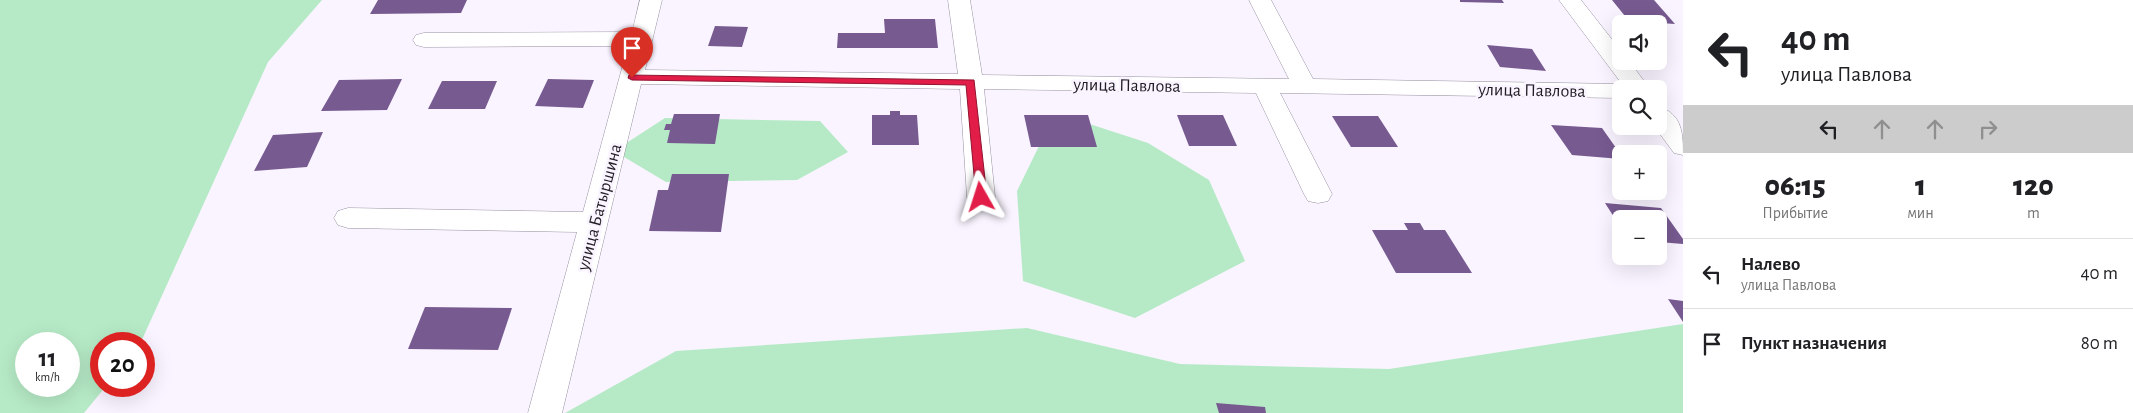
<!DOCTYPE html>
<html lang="ru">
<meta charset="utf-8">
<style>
:root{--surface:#fff;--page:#f2f2f2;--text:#202124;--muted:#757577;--line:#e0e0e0}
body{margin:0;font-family:"Alegreya Sans",sans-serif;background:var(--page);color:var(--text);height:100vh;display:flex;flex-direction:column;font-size:19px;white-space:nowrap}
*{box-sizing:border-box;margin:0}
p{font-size:16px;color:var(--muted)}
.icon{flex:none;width:28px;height:28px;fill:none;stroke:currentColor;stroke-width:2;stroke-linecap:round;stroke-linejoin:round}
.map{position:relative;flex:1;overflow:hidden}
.sheet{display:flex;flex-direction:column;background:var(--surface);width:450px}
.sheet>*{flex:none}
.hud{background:#fff;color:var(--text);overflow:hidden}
.controls{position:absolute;left:1612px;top:15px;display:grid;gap:10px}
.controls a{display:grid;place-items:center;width:55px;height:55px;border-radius:8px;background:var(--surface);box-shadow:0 5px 20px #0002;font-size:25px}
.speed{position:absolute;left:15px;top:332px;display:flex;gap:10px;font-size:25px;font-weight:700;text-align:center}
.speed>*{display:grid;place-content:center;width:65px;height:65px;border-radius:50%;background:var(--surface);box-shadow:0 5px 20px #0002;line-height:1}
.speed small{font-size:12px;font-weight:400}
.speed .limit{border:8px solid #d22;background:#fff;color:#111}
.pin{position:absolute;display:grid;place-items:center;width:42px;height:42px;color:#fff;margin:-51px -21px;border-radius:50% 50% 50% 0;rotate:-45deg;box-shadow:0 0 5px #0007}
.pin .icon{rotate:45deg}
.me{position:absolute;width:55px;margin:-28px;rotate:354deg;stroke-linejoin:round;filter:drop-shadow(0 0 4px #0008)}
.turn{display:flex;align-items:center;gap:18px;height:105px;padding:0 15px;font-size:22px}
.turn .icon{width:65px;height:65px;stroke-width:2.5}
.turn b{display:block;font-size:35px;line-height:42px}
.lanes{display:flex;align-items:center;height:48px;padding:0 15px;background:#0003;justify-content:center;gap:25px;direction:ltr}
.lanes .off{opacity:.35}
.eta{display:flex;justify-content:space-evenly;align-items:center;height:85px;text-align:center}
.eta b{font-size:30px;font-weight:800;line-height:35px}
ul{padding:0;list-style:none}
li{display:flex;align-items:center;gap:15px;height:70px;padding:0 15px;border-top:1px solid var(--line)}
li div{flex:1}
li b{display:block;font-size:19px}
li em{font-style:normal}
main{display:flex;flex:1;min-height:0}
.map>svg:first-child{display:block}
</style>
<main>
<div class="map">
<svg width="1683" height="413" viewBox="0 0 1683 413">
<rect width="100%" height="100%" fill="#f9f4ff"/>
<path fill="#b6eac6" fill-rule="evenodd" d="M 0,0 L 322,0 L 268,62 L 140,344 L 101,344 L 101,386 L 106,386 L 84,413 L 0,413 ZM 26,344 L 69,344 L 69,386 L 26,386 Z
M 1068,117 L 1148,143 L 1209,180 L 1245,261 L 1135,318 L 1023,281 L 1017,191 L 1039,146 Z
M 665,118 L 820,121 L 848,152 L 797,180 L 666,182 L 614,151 Z
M 1683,324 L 1683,413 L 565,413 L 676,351 L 1027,328 L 1180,364 L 1389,369 Z"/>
<path fill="#775a90" d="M 378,0 L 467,0 L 461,13 L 370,14 Z
M 1460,0 L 1502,0 L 1504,3 L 1460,2 Z
M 1612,0 L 1654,0 L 1675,24 L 1629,21 Z
M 884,19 L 935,19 L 938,48 L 837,48 L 838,33 L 885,33 Z
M 715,26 L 748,27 L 742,47 L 708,46 Z
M 1487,45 L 1532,49 L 1546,71 L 1500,67 Z
M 402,79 L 387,110 L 321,111 L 339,80 Z
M 548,79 L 594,80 L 583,108 L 535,106 Z
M 442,81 L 497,81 L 485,109 L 428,109 Z
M 890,111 L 900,111 L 900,115 L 917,115 L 919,145 L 872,145 L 872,115 L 890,115 Z
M 674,114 L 720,114 L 715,144 L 667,143 L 670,130 L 664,130 L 666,124 L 671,124 Z
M 1024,115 L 1088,115 L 1097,147 L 1031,147 Z
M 1177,115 L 1223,115 L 1237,146 L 1189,146 Z
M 1332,116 L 1378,116 L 1398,147 L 1351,147 Z
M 1551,125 L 1602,128 L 1621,155 L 1621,159 L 1572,155 Z
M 323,132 L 307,167 L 254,171 L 273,135 Z
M 672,174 L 729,174 L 721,232 L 649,231 L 658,190 L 668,190 Z
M 1605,203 L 1661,208 L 1683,239 L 1683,244 L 1659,242 L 1659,219 L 1621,219 L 1621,228 Z
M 1404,223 L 1420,223 L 1424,230 L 1445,230 L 1472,273 L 1396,273 L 1372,230 L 1408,230 Z
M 1668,299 L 1683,301 L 1683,322 Z
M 425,307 L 512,308 L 498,350 L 408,349 Z
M 1216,403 L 1265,407 L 1266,413 L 1219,413 Z"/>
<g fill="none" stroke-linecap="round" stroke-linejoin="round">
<g stroke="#9991a2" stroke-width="1">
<path id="minor" d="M 640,0 L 662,0 L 645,70 L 958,74 L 948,0 L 970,0 L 982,75 L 1289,79 L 1249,0 L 1271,0 L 1313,79 L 1622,84 L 1559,0 L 1581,0 L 1621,51 L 1621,61 L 1629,61 L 1650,89 L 1621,89 L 1621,98 L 1280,93 L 1332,194 L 1328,201 L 1318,203 L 1308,201 L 1304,194 L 1256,93 L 984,89 L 995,197 L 991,204 L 981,207 L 971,204 L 967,197 L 960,89 L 641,84 L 562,413 L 528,413 L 577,232 L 348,228 L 338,225 L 334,218 L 338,211 L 348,208 L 583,212 L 628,46 L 424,47 L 416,45 L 413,40 L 416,35 L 424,33 L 632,32 Z
M 1659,107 C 1683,114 1683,135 1683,155 L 1674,153 L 1654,126 L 1659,126 Z"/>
</g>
<use href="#minor" fill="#fff" fill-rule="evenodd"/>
</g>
<path fill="#e11d48" stroke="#92132f" d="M 629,75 L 974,80 L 987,197 L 981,201 L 976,197 L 966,85 L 632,80 L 628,78 Z"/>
<g text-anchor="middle" stroke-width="5" stroke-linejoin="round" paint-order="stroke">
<g font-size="18" fill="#1f1c22" stroke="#f9f4ff">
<text transform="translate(1127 85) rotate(1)" y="6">улица Павлова</text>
<text transform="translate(1532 90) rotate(1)" y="6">улица Павлова</text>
<text transform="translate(599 207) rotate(-75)" y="6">улица Батыршина</text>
</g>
</g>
</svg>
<div class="controls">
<a><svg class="icon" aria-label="sound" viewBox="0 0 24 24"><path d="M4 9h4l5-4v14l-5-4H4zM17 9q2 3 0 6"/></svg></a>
<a><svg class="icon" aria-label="search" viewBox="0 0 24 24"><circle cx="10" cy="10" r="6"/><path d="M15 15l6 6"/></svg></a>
<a>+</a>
<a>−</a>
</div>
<div class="speed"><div>11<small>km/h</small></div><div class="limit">20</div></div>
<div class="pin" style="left:632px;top:78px;background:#d93025"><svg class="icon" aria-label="arrive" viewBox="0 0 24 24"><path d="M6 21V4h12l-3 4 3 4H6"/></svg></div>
<svg class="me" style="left:981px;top:197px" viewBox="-20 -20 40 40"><path d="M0-17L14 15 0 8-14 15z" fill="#e11d48" stroke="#fff" stroke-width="4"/></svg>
</div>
<section class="sheet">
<div class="hud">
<div class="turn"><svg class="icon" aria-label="left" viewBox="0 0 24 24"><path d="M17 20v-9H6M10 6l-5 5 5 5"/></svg><div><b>40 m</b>улица Павлова</div></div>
<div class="lanes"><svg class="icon" aria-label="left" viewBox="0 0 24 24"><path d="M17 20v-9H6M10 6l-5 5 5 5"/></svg><svg class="icon off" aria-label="ahead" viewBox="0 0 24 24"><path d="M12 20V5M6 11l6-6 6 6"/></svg><svg class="icon off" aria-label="ahead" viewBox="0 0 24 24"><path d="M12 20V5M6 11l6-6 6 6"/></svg><svg class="icon off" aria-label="right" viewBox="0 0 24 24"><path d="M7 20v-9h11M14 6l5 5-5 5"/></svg></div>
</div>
<div class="eta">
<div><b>06:15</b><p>Прибытие</p></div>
<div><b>1</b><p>мин</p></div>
<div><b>120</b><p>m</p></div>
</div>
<ul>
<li><svg class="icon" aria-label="left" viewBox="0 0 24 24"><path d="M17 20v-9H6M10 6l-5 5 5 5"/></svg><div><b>Налево</b><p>улица Павлова</p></div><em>40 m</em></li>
<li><svg class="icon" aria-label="arrive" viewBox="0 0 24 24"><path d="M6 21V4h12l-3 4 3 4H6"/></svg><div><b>Пункт назначения</b></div><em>80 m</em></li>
</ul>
</section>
</main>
